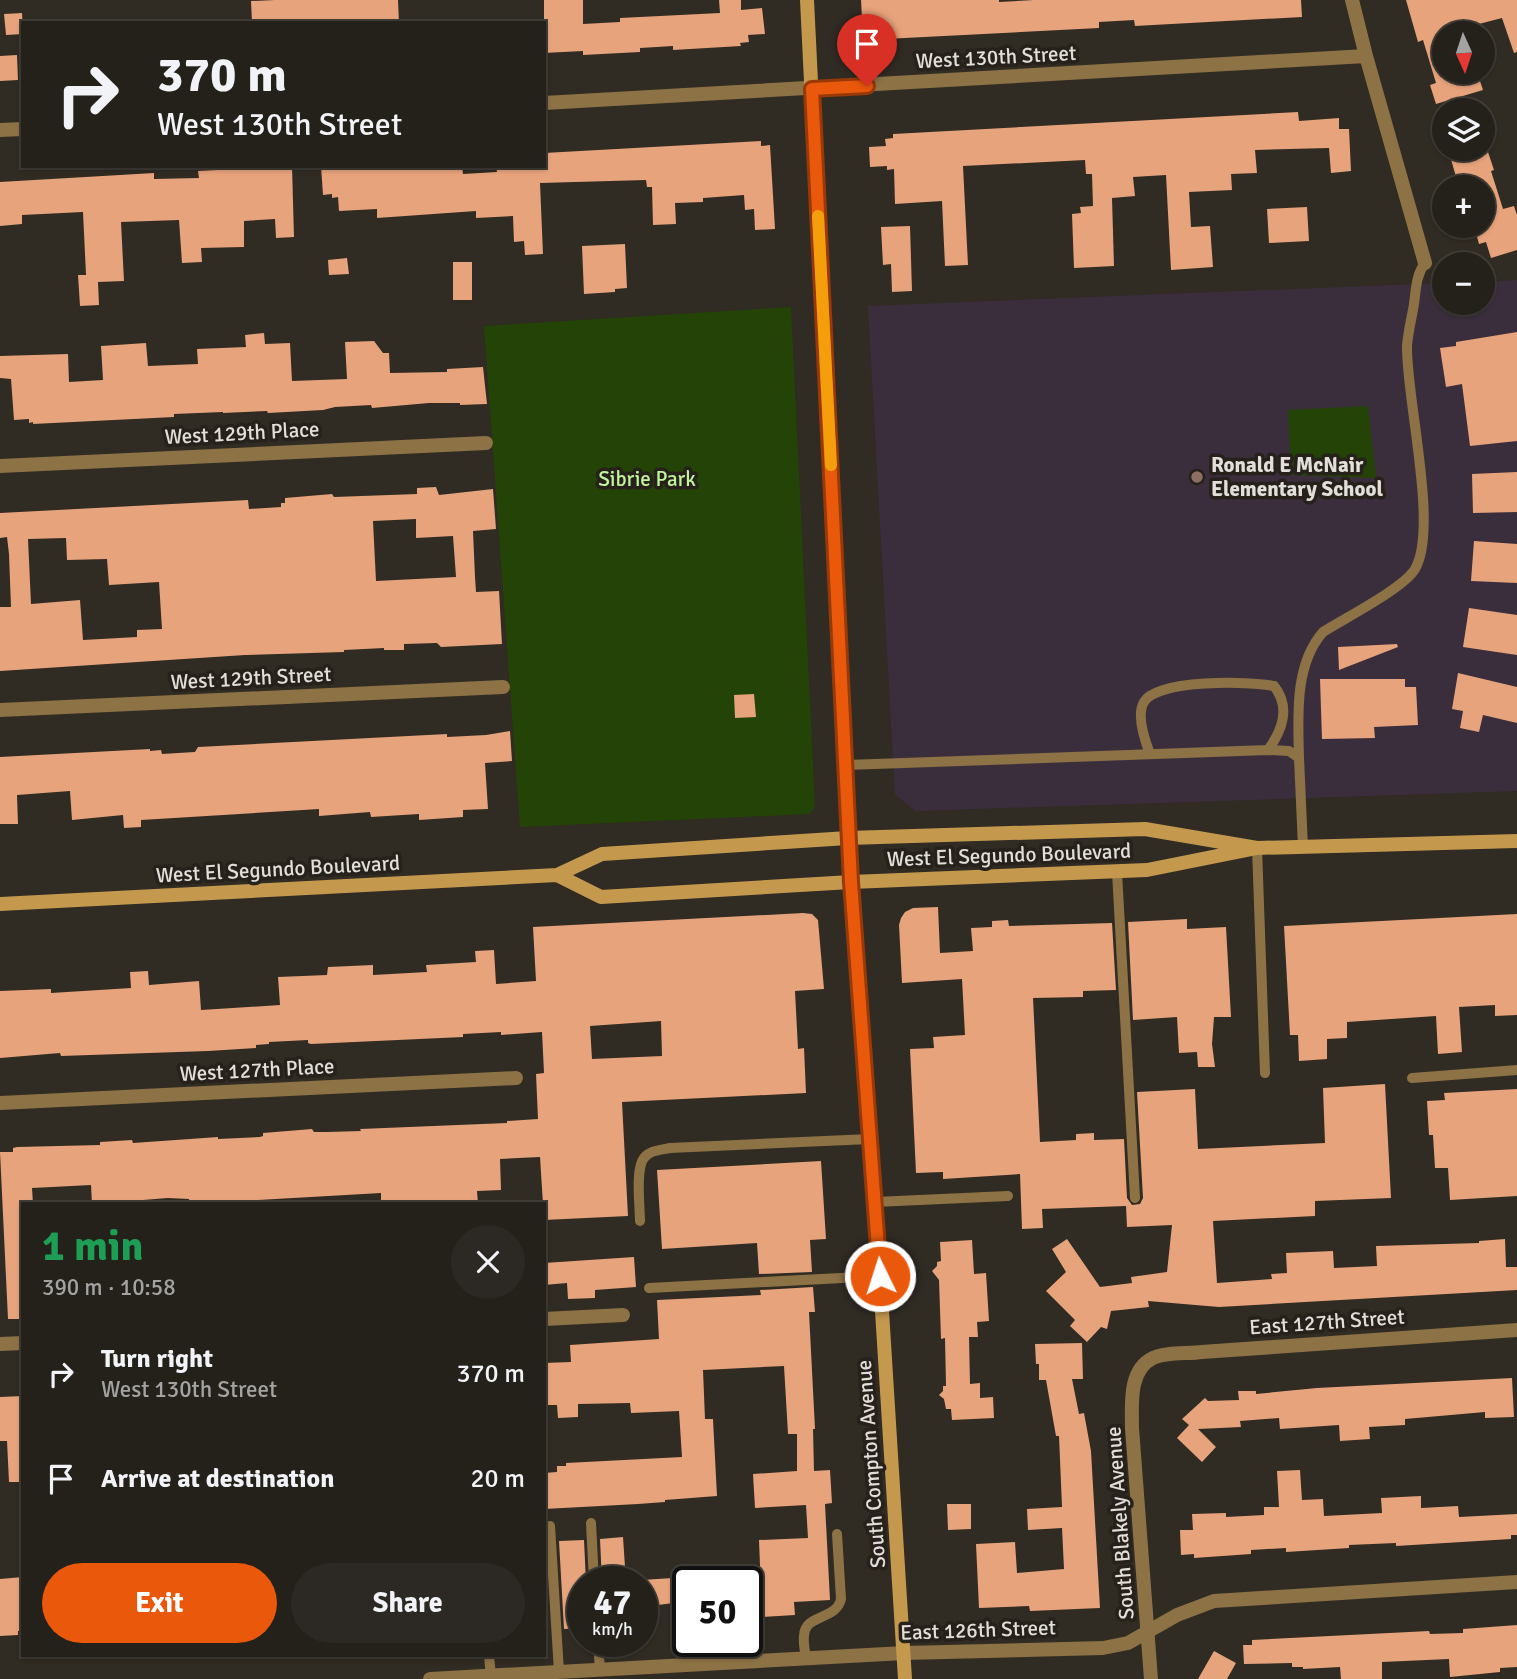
<!DOCTYPE html>
<meta charset="utf-8">
<style>
:root{--surface:#24201a;--page:#2c2823;--text:#f1f3f6;--muted:#a3a3a2;--line:#413e39;--accent:#ea580c}
body{margin:0;font-family:Signika,sans-serif;background:var(--page);color:var(--text);height:100vh;display:flex;flex-direction:column;font-size:26px;white-space:nowrap}
*{box-sizing:border-box;margin:0}
p{font-size:23px;color:var(--muted)}
.icon{flex:none;width:38px;height:38px;fill:none;stroke:currentColor;stroke-width:2;stroke-linecap:round;stroke-linejoin:round}
.map{position:relative;flex:1;overflow:hidden}
.details{position:absolute;left:21px;top:1202px;width:525px;height:455px;display:flex;flex-direction:column;background:var(--surface);border-radius:0px;box-shadow:0 2px 5px #0004,0 0 0 2px var(--line)}
.details>*{flex:none}
.hud{position:absolute;left:21px;top:21px;width:525px;height:147px;border-radius:0px;box-shadow:0 2px 5px #0004,0 0 0 2px var(--line);background:#24201a;color:var(--text);overflow:hidden}
.needle{width:46px;rotate:177deg}
.fabs{position:absolute;left:1432px;top:21px;display:grid;gap:14px}
.fabs a{display:grid;place-items:center;width:63px;height:63px;border-radius:50%;background:var(--surface);box-shadow:0 2px 5px #0004,0 0 0 2px var(--line);font-size:35px}
.speed{position:absolute;left:567px;top:1566px;display:flex;gap:14px;font-size:35px;font-weight:700;text-align:center}
.speed>*{display:grid;place-content:center;width:91px;height:91px;border-radius:50%;background:var(--surface);box-shadow:0 2px 5px #0004,0 0 0 2px var(--line);line-height:1}
.speed small{font-size:18px;font-weight:400}
.speed .limit{border:4px solid #111;border-radius:10px;background:#fff;color:#111}
.pin{position:absolute;display:grid;place-items:center;width:60px;height:60px;color:#fff;margin:-72px -30px;border-radius:50% 50% 50% 0;rotate:-45deg;box-shadow:0 0 7px #0007}
.pin .icon{rotate:45deg}
.me{position:absolute;width:77px;margin:-38px;rotate:356deg;stroke-linejoin:round;filter:drop-shadow(0 0 5px #0008)}
.turn{display:flex;align-items:center;gap:24px;height:147px;padding:0 21px;font-size:32px}
.turn .icon{width:91px;height:91px;stroke-width:2.5}
.turn b{display:block;font-size:49px;line-height:60px}
.round{display:grid;place-items:center;flex:none;width:74px;height:74px;border-radius:37px;background:var(--page)}
.overview{display:flex;align-items:center;justify-content:space-between;height:119px;padding:0 21px}
h1{font-size:42px;font-weight:700;line-height:52px;color:#1e9e55}
.button{display:flex;gap:14px;margin-top:auto;padding:14px 21px}
.button a{flex:1;height:80px;border-radius:42px;background:var(--accent);color:#fff;font-size:28px;font-weight:700;line-height:80px;text-align:center}
.button a+a{background:var(--page);color:var(--text)}
ul{padding:0;list-style:none}
li{display:flex;align-items:center;gap:21px;height:105px;padding:0 21px}
li div{flex:1}
li b{display:block;font-size:26px}
li em{font-style:normal}
.map>svg:first-child{display:block}
</style>
<div class="map">
<svg width="1517" height="1679" viewBox="0 0 1517 1679">
<rect width="100%" height="100%" fill="#302b23"/>
<path fill="#3b2e3c" d="M 1517,280 L 1517,791 L 916,811 L 895,795 L 868,306 L 1444,283 L 1444,303 L 1482,303 L 1482,282 Z"/>
<path fill="#244306" d="M 791,307 L 815,806 L 810,814 L 520,827 L 484,326 Z
M 1368,406 L 1376,478 L 1291,475 L 1288,410 Z"/>
<path fill="#e7a37b" fill-rule="evenodd" d="M 275,0 L 398,0 L 399,23 L 301,23 L 301,20 L 252,22 L 251,1 Z
M 544,0 L 583,0 L 583,24 L 620,22 L 620,18 L 720,13 L 719,0 L 741,0 L 741,10 L 762,8 L 765,34 L 748,35 L 749,42 L 740,43 L 741,46 L 673,50 L 673,46 L 640,48 L 640,52 L 583,55 L 583,51 L 544,53 Z
M 861,0 L 999,0 L 999,2 L 1034,0 L 1301,0 L 1302,17 L 1135,26 L 1134,20 L 1099,22 L 1099,28 L 885,39 L 884,21 L 862,18 Z
M 1406,0 L 1517,0 L 1517,52 L 1514,53 L 1502,18 L 1444,33 L 1444,72 L 1477,72 L 1483,90 L 1436,104 L 1430,85 L 1436,83 L 1423,40 L 1418,42 Z
M 22,13 L 23,34 L 6,35 L 4,14 Z
M 17,55 L 18,80 L 0,81 L 0,56 Z
M 1298,112 L 1299,121 L 1339,118 L 1339,129 L 1349,129 L 1351,171 L 1331,173 L 1329,148 L 1255,150 L 1257,173 L 1231,174 L 1232,190 L 1189,192 L 1191,227 L 1210,226 L 1213,267 L 1171,270 L 1166,175 L 1133,177 L 1135,196 L 1112,198 L 1114,266 L 1074,268 L 1072,214 L 1081,213 L 1080,207 L 1093,206 L 1092,174 L 1086,174 L 1085,160 L 963,166 L 968,265 L 945,266 L 942,201 L 895,204 L 894,169 L 887,170 L 887,166 L 870,167 L 869,147 L 886,146 L 885,139 L 893,138 L 893,134 Z
M 761,141 L 761,146 L 770,145 L 775,229 L 755,230 L 754,209 L 745,210 L 744,195 L 703,198 L 703,202 L 675,203 L 676,224 L 653,225 L 652,187 L 647,187 L 646,180 L 540,183 L 543,254 L 525,255 L 524,241 L 514,242 L 513,216 L 476,218 L 476,211 L 377,218 L 377,209 L 339,211 L 338,197 L 332,198 L 332,194 L 323,195 L 321,166 L 462,166 L 463,174 L 497,172 L 496,166 L 544,166 L 544,153 Z
M 1448,149 L 1487,149 L 1494,170 L 1491,171 L 1503,209 L 1514,206 L 1517,215 L 1517,250 L 1491,258 L 1486,242 L 1479,244 L 1474,226 L 1482,226 L 1482,187 L 1459,187 Z
M 292,166 L 294,237 L 276,238 L 275,219 L 244,221 L 244,247 L 201,248 L 202,262 L 182,263 L 179,220 L 121,222 L 124,281 L 98,282 L 99,305 L 80,306 L 78,275 L 86,275 L 83,212 L 22,215 L 22,224 L 0,226 L 0,182 L 154,173 L 154,179 L 199,178 L 198,171 Z
M 1307,207 L 1309,241 L 1269,243 L 1267,209 Z
M 910,226 L 912,291 L 892,292 L 891,264 L 883,265 L 881,227 Z
M 625,244 L 627,288 L 615,289 L 615,292 L 584,294 L 582,246 Z
M 347,258 L 349,274 L 329,275 L 328,260 Z
M 453,262 L 472,262 L 472,300 L 453,300 Z
M 1517,332 L 1517,441 L 1470,446 L 1462,384 L 1446,387 L 1440,348 L 1456,346 L 1456,342 Z
M 264,333 L 265,344 L 290,343 L 292,381 L 347,379 L 345,342 L 374,341 L 383,353 L 389,353 L 390,373 L 447,372 L 447,369 L 483,367 L 487,404 L 460,405 L 460,403 L 429,403 L 372,408 L 371,405 L 335,407 L 323,410 L 268,413 L 267,411 L 223,413 L 223,412 L 174,414 L 174,417 L 33,424 L 33,422 L 29,423 L 29,419 L 14,420 L 11,379 L 0,378 L 0,356 L 68,354 L 69,382 L 103,380 L 101,346 L 146,343 L 148,366 L 198,364 L 197,349 L 246,347 L 245,335 Z
M 1517,472 L 1517,512 L 1473,513 L 1472,474 Z
M 436,487 L 439,495 L 493,489 L 496,529 L 473,531 L 475,577 L 476,592 L 499,591 L 502,644 L 441,647 L 437,643 L 404,644 L 404,650 L 384,650 L 384,648 L 344,650 L 344,652 L 245,655 L 0,671 L 0,607 L 11,607 L 9,554 L 7,537 L 0,538 L 0,513 L 248,500 L 249,509 L 281,507 L 281,503 L 285,503 L 285,498 L 332,494 L 334,497 L 417,494 L 417,488 ZM 416,519 L 416,538 L 453,536 L 456,577 L 376,581 L 373,521 ZM 66,538 L 67,560 L 107,559 L 109,585 L 159,582 L 162,629 L 137,630 L 137,637 L 83,640 L 80,600 L 31,604 L 28,539 Z
M 1474,541 L 1517,544 L 1517,583 L 1471,581 Z
M 1469,608 L 1517,615 L 1517,655 L 1463,647 Z
M 1397,644 L 1398,647 L 1339,670 L 1338,647 Z
M 1458,673 L 1517,687 L 1517,723 L 1483,715 L 1479,732 L 1460,728 L 1463,711 L 1452,709 Z
M 1320,679 L 1405,679 L 1405,687 L 1416,687 L 1418,725 L 1374,727 L 1375,738 L 1322,739 Z
M 754,694 L 756,717 L 735,718 L 734,695 Z
M 510,731 L 512,761 L 485,763 L 488,809 L 463,810 L 463,817 L 419,820 L 419,814 L 371,817 L 370,812 L 319,816 L 319,809 L 141,820 L 141,827 L 124,828 L 123,815 L 72,820 L 70,791 L 17,795 L 18,824 L 0,824 L 0,757 L 150,749 L 150,751 L 161,750 L 162,754 L 195,752 L 198,747 L 447,734 L 447,737 L 486,735 Z
M 938,907 L 940,953 L 973,951 L 971,928 L 992,927 L 992,921 L 1008,920 L 1009,926 L 1112,923 L 1116,990 L 1083,991 L 1083,997 L 1033,998 L 1040,1142 L 1076,1140 L 1076,1134 L 1094,1133 L 1094,1140 L 1124,1139 L 1127,1198 L 1132,1205 L 1140,1204 L 1143,1198 L 1137,1092 L 1195,1089 L 1198,1149 L 1325,1143 L 1323,1088 L 1385,1084 L 1391,1198 L 1315,1201 L 1315,1216 L 1213,1221 L 1217,1283 L 1272,1279 L 1271,1274 L 1287,1273 L 1286,1253 L 1333,1251 L 1334,1268 L 1377,1266 L 1376,1246 L 1479,1243 L 1479,1241 L 1505,1239 L 1506,1267 L 1517,1267 L 1517,1290 L 1219,1307 L 1148,1301 L 1149,1307 L 1111,1311 L 1107,1329 L 1101,1327 L 1087,1342 L 1070,1326 L 1075,1320 L 1046,1291 L 1066,1272 L 1052,1249 L 1067,1239 L 1100,1287 L 1132,1283 L 1131,1277 L 1167,1272 L 1172,1225 L 1127,1227 L 1126,1206 L 1042,1209 L 1043,1228 L 1022,1229 L 1020,1174 L 943,1179 L 943,1172 L 916,1173 L 910,1049 L 934,1048 L 933,1037 L 965,1035 L 962,979 L 902,983 L 899,925 L 901,918 L 905,912 L 913,908 Z
M 803,913 L 812,914 L 818,920 L 824,989 L 795,991 L 798,1049 L 804,1048 L 806,1093 L 622,1102 L 628,1216 L 544,1220 L 540,1157 L 500,1159 L 501,1190 L 477,1191 L 478,1204 L 381,1204 L 381,1193 L 258,1200 L 258,1203 L 246,1204 L 190,1204 L 189,1199 L 168,1198 L 92,1204 L 91,1185 L 32,1188 L 33,1204 L 23,1204 L 23,1319 L 8,1319 L 0,1152 L 13,1152 L 13,1148 L 17,1147 L 100,1145 L 100,1142 L 132,1140 L 133,1143 L 218,1137 L 218,1139 L 260,1137 L 263,1136 L 263,1133 L 312,1129 L 314,1132 L 327,1132 L 361,1131 L 360,1129 L 507,1123 L 507,1121 L 538,1119 L 536,1074 L 544,1073 L 542,1032 L 501,1035 L 501,1032 L 463,1034 L 463,1037 L 311,1044 L 308,1043 L 308,1040 L 269,1042 L 269,1044 L 256,1045 L 256,1048 L 208,1051 L 61,1056 L 60,1053 L 0,1058 L 0,991 L 51,989 L 51,993 L 131,988 L 130,972 L 148,971 L 149,985 L 199,981 L 201,1010 L 280,1005 L 278,977 L 327,975 L 328,967 L 373,965 L 373,975 L 427,972 L 426,965 L 476,962 L 475,951 L 494,950 L 496,984 L 536,981 L 533,927 ZM 661,1021 L 662,1056 L 592,1059 L 590,1026 Z
M 1517,914 L 1517,1015 L 1495,1016 L 1495,1005 L 1459,1007 L 1462,1052 L 1438,1054 L 1436,1016 L 1347,1022 L 1347,1038 L 1327,1039 L 1327,1059 L 1299,1061 L 1298,1035 L 1290,1035 L 1284,926 Z
M 1187,919 L 1187,929 L 1226,927 L 1231,1017 L 1214,1017 L 1212,1044 L 1215,1067 L 1198,1067 L 1197,1052 L 1179,1053 L 1177,1017 L 1133,1020 L 1128,922 Z
M 1517,1089 L 1517,1196 L 1450,1200 L 1448,1168 L 1435,1168 L 1433,1135 L 1429,1135 L 1427,1101 L 1445,1100 L 1444,1093 Z
M 821,1161 L 826,1239 L 810,1240 L 812,1272 L 759,1274 L 757,1243 L 662,1249 L 657,1170 Z
M 972,1240 L 974,1274 L 986,1273 L 989,1321 L 977,1322 L 978,1337 L 969,1337 L 970,1384 L 980,1383 L 980,1398 L 993,1397 L 994,1418 L 952,1420 L 951,1409 L 946,1409 L 944,1399 L 939,1395 L 943,1391 L 943,1386 L 946,1386 L 945,1338 L 941,1339 L 939,1280 L 932,1271 L 937,1266 L 937,1262 L 941,1261 L 940,1242 Z
M 634,1257 L 636,1287 L 595,1290 L 595,1298 L 568,1299 L 567,1283 L 544,1285 L 544,1263 Z
M 813,1287 L 815,1312 L 809,1312 L 815,1429 L 813,1429 L 814,1471 L 830,1470 L 832,1503 L 825,1504 L 830,1600 L 794,1602 L 795,1615 L 762,1617 L 759,1540 L 808,1538 L 806,1505 L 755,1508 L 753,1474 L 797,1471 L 797,1434 L 788,1434 L 784,1366 L 703,1370 L 705,1419 L 713,1419 L 717,1496 L 665,1500 L 665,1502 L 638,1504 L 544,1509 L 544,1473 L 557,1472 L 557,1466 L 566,1466 L 566,1463 L 682,1457 L 679,1411 L 631,1413 L 630,1403 L 578,1404 L 578,1417 L 558,1418 L 557,1405 L 546,1405 L 544,1363 L 571,1362 L 570,1345 L 659,1339 L 657,1300 L 761,1295 L 760,1290 Z
M 1082,1343 L 1083,1379 L 1072,1379 L 1079,1414 L 1084,1413 L 1091,1451 L 1100,1608 L 1030,1611 L 1029,1606 L 979,1608 L 976,1544 L 1015,1542 L 1017,1573 L 1064,1569 L 1062,1528 L 1028,1530 L 1027,1509 L 1062,1507 L 1059,1436 L 1056,1436 L 1046,1380 L 1039,1380 L 1039,1364 L 1036,1364 L 1035,1344 Z
M 1512,1378 L 1514,1417 L 1485,1418 L 1485,1412 L 1405,1419 L 1405,1425 L 1369,1427 L 1370,1439 L 1340,1441 L 1339,1425 L 1280,1429 L 1279,1418 L 1240,1421 L 1241,1427 L 1198,1429 L 1216,1447 L 1202,1462 L 1177,1438 L 1189,1425 L 1182,1419 L 1205,1398 L 1208,1401 L 1239,1400 L 1238,1391 L 1256,1391 L 1256,1394 L 1317,1388 Z
M 23,1396 L 23,1482 L 9,1482 L 7,1441 L 0,1441 L 0,1397 Z
M 1300,1470 L 1302,1500 L 1323,1499 L 1324,1516 L 1382,1513 L 1381,1498 L 1421,1496 L 1421,1508 L 1458,1506 L 1459,1517 L 1517,1514 L 1517,1535 L 1511,1535 L 1511,1539 L 1396,1546 L 1396,1543 L 1349,1545 L 1349,1548 L 1286,1552 L 1286,1548 L 1251,1550 L 1251,1554 L 1194,1558 L 1194,1554 L 1181,1555 L 1180,1530 L 1193,1530 L 1192,1514 L 1226,1513 L 1226,1517 L 1264,1515 L 1264,1507 L 1279,1507 L 1277,1471 Z
M 947,1504 L 971,1504 L 971,1529 L 948,1530 Z
M 623,1537 L 626,1582 L 602,1582 L 600,1539 Z
M 584,1540 L 586,1582 L 580,1582 L 582,1628 L 564,1629 L 559,1541 Z
M 23,1577 L 23,1631 L 18,1631 L 18,1635 L 0,1636 L 0,1579 Z
M 688,1577 L 688,1601 L 651,1606 L 651,1603 L 642,1603 L 642,1580 Z
M 1517,1625 L 1517,1667 L 1500,1668 L 1500,1672 L 1450,1677 L 1449,1659 L 1382,1662 L 1382,1679 L 1341,1679 L 1340,1667 L 1303,1669 L 1303,1667 L 1292,1667 L 1292,1663 L 1244,1664 L 1243,1645 L 1252,1645 L 1252,1640 L 1429,1631 L 1430,1634 L 1463,1633 L 1463,1629 Z
M 1214,1651 L 1236,1663 L 1227,1679 L 1198,1679 Z"/>
<g fill="none" stroke-linecap="round" stroke-linejoin="round">
<path stroke="#8d7245" stroke-width="10" d="M 1150,754 C 1145,741 1136,715 1144,702 C 1157,679 1250,681 1274,686 C 1291,707 1282,731 1268,750
M 1299,758 C 1298,717 1294,665 1323,632 C 1345,618 1404,588 1415,569 C 1439,528 1406,398 1407,346 C 1408,332 1412,317 1414,304 C 1416,289 1416,275 1425,263
M 846,765 L 1268,750 L 1289,751 L 1299,758 L 1303,847
M 1257,848 L 1265,1073
M 1117,872 L 1135,1198
M 1412,1078 L 1517,1070
M 875,1202 L 1008,1196
M 640,1221 C 640,1206 635,1169 644,1158 C 650,1150 661,1150 670,1148 L 870,1139
M 649,1288 L 880,1276
M 591,1523 L 594,1582
M 550,1526 L 559,1672
M 598,1642 L 600,1670
M 489,1656 L 491,1676
M 806,1658 C 805,1651 803,1643 804,1636 C 805,1613 836,1621 841,1599 L 837,1534"/>
<path stroke="#8d7245" stroke-width="14" d="M 1352,0 L 1366,56 L 1425,263
M 544,103 L 1366,56
M 0,130 L 23,129
M 0,466 L 486,443
M 0,710 L 503,687
M 0,1103 L 516,1078
M 544,1319 L 623,1315
M 0,1344 L 23,1343
M 430,1679 L 904,1653 L 1103,1648 L 1128,1643 L 1177,1615 L 1214,1601 L 1517,1582
M 1151,1679 L 1132,1428 C 1132,1405 1128,1370 1153,1358 C 1166,1352 1187,1354 1202,1352 L 1517,1330"/>
<path stroke="#c4994e" stroke-width="14" d="M 807,0 L 848,838 L 878,1247 L 905,1679
M 557,875 L 601,897 L 851,882 L 1147,870 L 1257,848 L 1517,841
M 0,904 L 557,875 L 602,854 L 848,838 L 1145,829 L 1257,848"/>
</g>
<g fill="none" stroke-linecap="round" stroke-linejoin="round">
<g stroke="#983908" stroke-width="18">
<path id="route" d="M 867,86 L 812,89 L 851,882 L 880,1276"/>
</g>
<use href="#route" stroke="#ea580c" stroke-width="12"/>
<path stroke="#f59e0b" stroke-width="12" d="M 818,216 L 831,465"/>
</g>
<circle fill="#8d6e63" stroke="#26211a" stroke-width="2.5" cx="1197" cy="477" r="7"/>
<g text-anchor="middle" stroke-width="7" stroke-linejoin="round" paint-order="stroke">
<g font-size="21" fill="#e2dfda" stroke="#26211a">
<text transform="translate(996 57) rotate(-3)" y="7">West 130th Street</text>
<text transform="translate(242 433) rotate(-3)" y="7">West 129th Place</text>
<text transform="translate(251 678) rotate(-3)" y="7">West 129th Street</text>
<text transform="translate(1009 855) rotate(-2)" y="7">West El Segundo Boulevard</text>
<text transform="translate(278 869) rotate(-3)" y="7">West El Segundo Boulevard</text>
<text transform="translate(257 1070) rotate(-3)" y="7">West 127th Place</text>
<text transform="translate(1327 1322) rotate(-4)" y="7">East 127th Street</text>
<text transform="translate(871 1464) rotate(-94)" y="7">South Compton Avenue</text>
<text transform="translate(1120 1523) rotate(-94)" y="7">South Blakely Avenue</text>
<text transform="translate(978 1630) rotate(-2)" y="7">East 126th Street</text>
</g>
<g font-size="21" font-weight="bold" fill="#e2dfda" stroke="#26211a" text-anchor="start">
<text x="1211" y="472">Ronald E McNair<tspan x="1211" dy="24">Elementary School</tspan></text>
</g>
<g font-size="21" fill="#c0f59d" stroke="#26211a">
<text x="647" y="486">Sibrie Park</text>
</g>
</g>
</svg>
<div class="fabs">
<a><svg class="needle" viewBox="-14 -14 28 28"><path d="M0-13l5 13h-10z" fill="#e53935"/><path d="M0 13l5-13h-10z" fill="#a3a3a2"/></svg></a>
<a><svg class="icon" aria-label="layers" viewBox="0 0 24 24"><path d="M12 4l9 5-9 5-9-5zM3 14l9 5 9-5"/></svg></a>
<a>+</a>
<a>−</a>
</div>
<div class="speed"><div>47<small>km/h</small></div><div class="limit">50</div></div>
<div class="pin" style="left:867px;top:86px;background:#d93025"><svg class="icon" aria-label="arrive" viewBox="0 0 24 24"><path d="M6 21V4h12l-3 4 3 4H6"/></svg></div>
<svg class="me" style="left:880px;top:1276px" viewBox="-20 -20 40 40"><circle r="17" fill="#ea580c" stroke="#fff" stroke-width="3"/><path d="M0-11L8 9 0 5-8 9z" fill="#fff"/></svg>
<div class="hud">
<div class="turn"><svg class="icon" aria-label="right" viewBox="0 0 24 24"><path d="M7 20v-9h11M14 6l5 5-5 5"/></svg><div><b>370 m</b>West 130th Street</div></div>
</div>
<section class="details">
<div class="overview"><div><h1>1 min</h1><p>390 m · 10:58</p></div><a class="round"><svg class="icon" aria-label="close" viewBox="0 0 24 24"><path d="M6 6l12 12M18 6L6 18"/></svg></a></div>
<ul>
<li><svg class="icon" aria-label="right" viewBox="0 0 24 24"><path d="M7 20v-9h11M14 6l5 5-5 5"/></svg><div><b>Turn right</b><p>West 130th Street</p></div><em>370 m</em></li>
<li><svg class="icon" aria-label="arrive" viewBox="0 0 24 24"><path d="M6 21V4h12l-3 4 3 4H6"/></svg><div><b>Arrive at destination</b></div><em>20 m</em></li>
</ul>
<div class="button"><a>Exit</a><a>Share</a></div>
</section>
</div>
